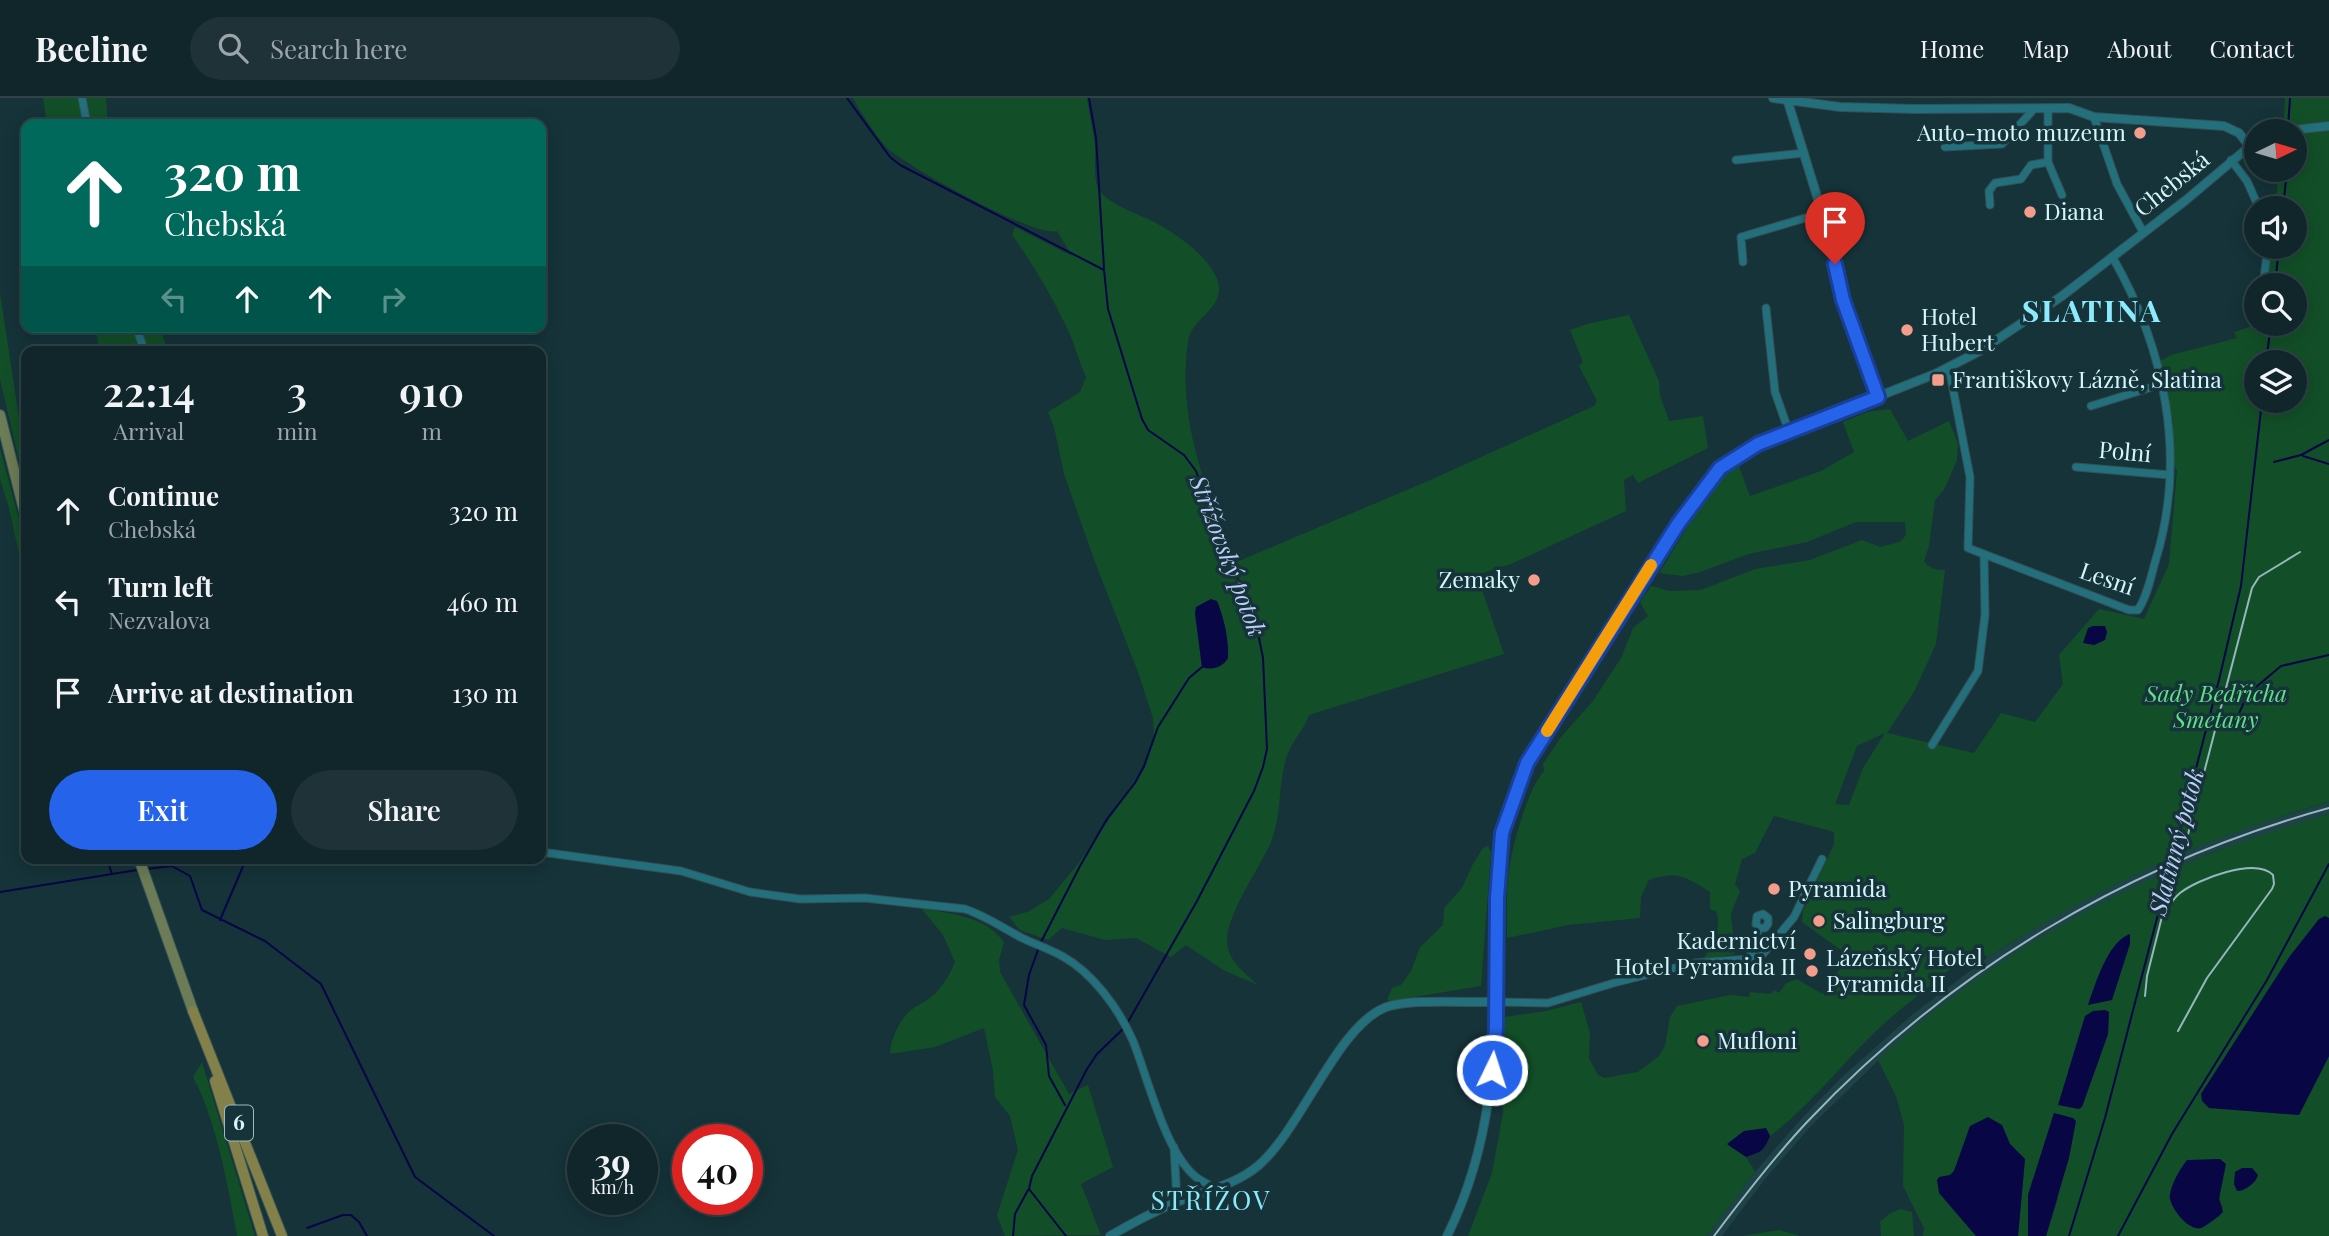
<!DOCTYPE html>
<meta charset="utf-8">
<style>
:root{--surface:#10262b;--page:#1e3237;--text:#f1f3f6;--muted:#9ca5a9;--line:#304347;--accent:#2563eb}
body{margin:0;font-family:"Playfair Display",serif;background:var(--page);color:var(--text);height:100vh;display:flex;flex-direction:column;font-size:26px;white-space:nowrap}
*{box-sizing:border-box;margin:0}
p{font-size:23px;color:var(--muted)}
.icon{flex:none;width:38px;height:38px;fill:none;stroke:currentColor;stroke-width:2;stroke-linecap:round;stroke-linejoin:round}
.map{position:relative;flex:1;overflow:hidden}
.panel{position:absolute;left:21px;top:248px;width:525px;height:518px;display:flex;flex-direction:column;background:var(--surface);border-radius:14px;box-shadow:0 4px 18px #0003,0 0 0 2px var(--line)}
.panel>*{flex:none}
.guide{position:absolute;left:21px;top:21px;width:525px;height:214px;border-radius:14px;box-shadow:0 4px 18px #0003,0 0 0 2px var(--line);background:#00695c;color:#fff;overflow:hidden}
.needle{width:46px;rotate:85deg}
.buttons{position:absolute;left:2244px;top:21px;display:grid;gap:14px}
.buttons a{display:grid;place-items:center;width:63px;height:63px;border-radius:50%;background:var(--surface);box-shadow:0 4px 18px #0003,0 0 0 2px var(--line);font-size:35px}
.speed{position:absolute;left:567px;top:1026px;display:flex;gap:14px;font-size:35px;font-weight:700;text-align:center}
.speed>*{display:grid;place-content:center;width:91px;height:91px;border-radius:50%;background:var(--surface);box-shadow:0 4px 18px #0003,0 0 0 2px var(--line);line-height:1}
.speed small{font-size:18px;font-weight:400}
.speed .limit{border:10px solid #d22;background:#fff;color:#111}
.pin{position:absolute;display:grid;place-items:center;width:60px;height:60px;color:#fff;margin:-72px -30px;border-radius:50% 50% 50% 0;rotate:-45deg;box-shadow:0 0 7px #0007}
.pin .icon{rotate:45deg}
.me{position:absolute;width:77px;margin:-38px;rotate:4deg;stroke-linejoin:round;filter:drop-shadow(0 0 5px #0008)}
.turn{display:flex;align-items:center;gap:24px;height:147px;padding:0 28px;font-size:32px}
.turn .icon{width:91px;height:91px;stroke-width:2.5}
.turn b{display:block;font-size:49px;line-height:60px}
.lanes{display:flex;align-items:center;height:66px;padding:0 28px;background:#0003;justify-content:center;gap:35px;direction:ltr}
.lanes .off{opacity:.35}
.eta{display:flex;justify-content:space-evenly;align-items:center;height:119px;text-align:center}
.eta b{font-size:42px;font-weight:600;line-height:49px}
.button{display:flex;gap:14px;margin-top:auto;padding:14px 28px}
.button a{flex:1;height:80px;border-radius:42px;background:var(--accent);color:#fff;font-size:28px;font-weight:600;line-height:80px;text-align:center}
.button a+a{background:var(--page);color:var(--text)}
ul{padding:0;list-style:none}
li{display:flex;align-items:center;gap:21px;height:91px;padding:0 28px}
li div{flex:1}
li b{display:block;font-size:26px}
li em{font-style:normal}
header{display:flex;align-items:center;gap:42px;box-sizing:border-box;height:98px;padding:0 35px;background:var(--surface);border-bottom:2px solid var(--line)}
header strong{font-size:33px}
nav{display:flex;gap:38px;margin-inline-start:auto;font-size:24px}
.search{width:490px;height:63px;background:var(--page);display:flex;align-items:center;gap:18px;box-sizing:border-box;padding:0 24px;border-radius:38px;color:var(--muted);font-size:26px}
.map>svg:first-child{display:block}
</style>
<header>
<strong>Beeline</strong>
<div class="search"><svg class="icon" aria-label="search" viewBox="0 0 24 24"><circle cx="10" cy="10" r="6"/><path d="M15 15l6 6"/></svg>Search here</div>
<nav><a>Home</a><a>Map</a><a>About</a><a>Contact</a></nav>
</header>
<div class="map">
<svg width="2329" height="1138" viewBox="0 0 2329 1138">
<rect width="100%" height="100%" fill="#153339"/>
<path fill="#1f4148" d="M 2329,704 L 2329,716 L 2211,755 L 2124,794 L 2064,826 L 1994,870 L 1952,901 L 1889,952 L 1811,1028 L 1765,1081 L 1722,1138 L 1707,1138 L 1755,1074 L 1802,1020 L 1841,980 L 1913,916 L 1987,860 L 2058,816 L 2152,767 L 2237,732 Z"/>
<path fill="#124f28" fill-rule="evenodd" d="M 43,0 L 106,0 L 108,26 L 47,26 Z
M 853,0 L 1087,0 C 1089,16 1093,31 1095,47 C 1096,59 1093,78 1098,90 C 1104,103 1128,112 1141,118 C 1166,128 1207,155 1217,181 C 1228,210 1191,219 1188,244 C 1177,317 1204,390 1233,455 L 1244,457 L 1241,462 L 1428,383 L 1594,308 L 1597,303 L 1579,268 L 1583,264 L 1570,232 L 1587,226 L 1629,217 L 1659,283 L 1660,297 L 1669,323 L 1703,318 L 1708,350 L 1638,385 L 1633,377 L 1624,382 L 1626,413 L 1511,466 L 1477,477 L 1504,556 L 1309,617 C 1304,632 1293,642 1288,655 C 1277,684 1283,717 1270,746 C 1259,771 1226,817 1227,844 C 1228,863 1245,875 1258,887 L 1225,873 L 1186,847 L 1171,859 L 1136,840 L 1105,842 L 1062,830 L 1048,842 L 1020,832 L 1009,819 L 1027,814 L 1049,801 L 1078,766 L 1145,670 L 1154,639 L 1153,620 L 1138,574 L 1095,464 L 1064,376 L 1054,329 L 1048,314 L 1080,294 L 1086,279 C 1079,264 1075,247 1068,232 C 1052,199 1034,167 1012,137 L 1015,129 L 1072,158 L 1057,133 C 1037,141 904,67 886,49 C 874,35 862,16 853,0 ZM 1217,503 L 1226,533 L 1228,561 L 1202,569 L 1195,515 Z
M 2285,0 L 2329,0 L 2329,704 C 2206,738 2094,791 1987,860 L 1978,846 C 1946,878 1909,902 1876,933 C 1840,968 1810,1008 1770,1038 L 1766,1030 L 1728,1047 L 1746,1059 L 1755,1074 L 1707,1138 L 1468,1138 L 1492,1075 L 1503,1015 L 1504,919 L 1546,913 L 1581,904 L 1590,935 L 1589,960 L 1598,977 L 1604,980 L 1638,974 L 1659,958 L 1665,948 L 1670,919 L 1677,908 L 1730,897 L 1749,899 L 1750,894 L 1771,896 L 1774,892 L 1779,895 L 1786,885 L 1797,881 L 1822,896 L 1849,858 L 1802,824 L 1803,813 L 1834,746 L 1834,734 L 1774,718 L 1755,755 L 1742,761 L 1735,786 L 1740,793 L 1731,816 L 1735,856 L 1704,861 C 1711,844 1723,832 1716,813 L 1710,811 L 1710,794 C 1686,779 1677,772 1649,782 L 1641,799 L 1640,820 L 1568,827 L 1507,840 C 1507,820 1506,800 1508,780 C 1510,755 1527,691 1544,673 L 1543,666 L 1561,639 L 1593,603 L 1621,560 L 1633,530 L 1648,518 L 1640,504 L 1651,488 L 1670,493 L 1701,492 L 1755,471 L 1810,462 L 1862,442 L 1880,449 L 1900,444 L 1906,437 L 1905,424 L 1856,424 L 1807,444 L 1749,456 L 1700,474 L 1683,478 L 1659,475 C 1682,440 1705,392 1738,366 L 1750,398 L 1821,373 L 1854,354 L 1843,324 L 1867,314 L 1890,311 L 1908,343 L 1949,323 L 1958,345 L 1957,362 L 1944,392 L 1935,402 L 1929,448 L 1924,463 C 1930,471 1935,472 1945,472 L 1936,546 L 1914,594 L 1887,635 L 1974,655 L 2001,615 L 2035,624 L 2063,586 L 2059,557 L 2099,511 L 2144,521 L 2169,466 L 2177,373 L 2173,365 L 2173,323 L 2160,263 L 2171,257 L 2237,240 L 2234,234 L 2258,226 L 2294,226 L 2294,187 L 2268,187 L 2272,149 L 2294,149 L 2294,110 L 2275,110 L 2279,72 L 2294,72 L 2294,33 L 2283,33 ZM 2256,264 L 2294,264 L 2294,303 L 2256,303 ZM 1885,635 L 1863,670 L 1849,707 L 1835,706 L 1857,648 Z
M 0,195 L 26,366 L 26,392 L 0,281 Z
M 95,229 L 160,229 L 168,254 L 100,254 Z
M 0,350 L 26,447 L 26,488 L 9,410 L 0,381 Z
M 2329,716 L 2329,820 L 2325,818 L 2290,858 L 2201,996 L 2299,1017 L 2329,958 L 2329,1138 L 2046,1138 L 2058,1101 L 2054,1015 L 2028,1097 L 2028,1138 L 2018,1138 L 2025,1061 L 2010,1046 L 2002,1027 L 1970,1028 L 1957,1067 L 1951,1077 L 1976,1138 L 1923,1138 L 1924,1130 L 1903,1088 L 1904,1027 L 1896,998 L 1878,962 C 2004,844 2163,762 2329,716 ZM 2109,914 L 2108,936 L 2082,1009 ZM 2184,1066 L 2225,1070 C 2221,1082 2216,1098 2223,1109 L 2220,1118 L 2203,1129 L 2169,1099 Z
M 1488,748 L 1491,754 L 1481,888 L 1390,903 L 1387,901 L 1392,890 L 1401,887 L 1411,873 L 1420,849 L 1443,827 L 1444,810 L 1462,790 L 1473,766 L 1483,750 Z
M 921,810 C 952,816 985,818 1004,844 L 999,862 L 1000,874 L 1069,996 L 1088,987 L 1113,1069 L 1081,1086 L 1101,1137 L 1005,1138 L 997,1117 L 1018,1052 L 1010,1018 L 995,999 L 993,972 L 984,930 L 935,949 L 890,956 C 890,942 900,921 911,912 C 917,907 924,905 930,900 C 941,891 950,877 955,864 L 943,837 Z
M 202,964 L 255,1138 L 237,1138 C 229,1092 216,1021 193,979 Z
M 1900,1111 L 1912,1114 L 1914,1138 L 1881,1138 L 1880,1124 L 1889,1116 Z
M 1779,1132 L 1800,1138 L 1742,1138 Z"/>
<path fill="#080645" d="M 1211,501 L 1217,503 C 1224,520 1229,542 1228,560 C 1223,569 1212,573 1202,569 L 1195,515 L 1196,509 Z
M 2093,528 L 2105,528 L 2107,534 L 2105,542 L 2094,547 L 2083,545 L 2088,530 Z
M 2325,818 L 2329,820 L 2329,958 L 2299,1017 L 2209,1010 L 2202,1003 L 2201,996 L 2290,858 L 2319,821 Z
M 2130,836 L 2130,846 L 2112,902 L 2088,907 C 2095,887 2108,843 2130,836 Z
M 2105,912 L 2109,914 L 2108,936 L 2082,1009 L 2079,1011 L 2058,1007 L 2085,918 L 2093,913 Z
M 2054,1015 L 2073,1020 L 2076,1023 L 2069,1060 L 2046,1138 L 2028,1138 L 2028,1097 Z
M 1988,1019 L 2002,1027 L 2010,1046 L 2025,1061 L 2018,1138 L 1976,1138 L 1939,1095 L 1937,1082 L 1939,1079 L 1950,1077 L 1954,1073 L 1970,1028 Z
M 1766,1030 L 1770,1038 C 1763,1054 1762,1053 1746,1059 L 1727,1046 L 1744,1033 Z
M 2220,1061 L 2226,1066 L 2219,1101 L 2223,1114 C 2220,1117 2205,1129 2201,1130 C 2189,1134 2168,1108 2170,1097 C 2171,1086 2180,1071 2187,1062 Z
M 2242,1070 L 2252,1070 L 2258,1077 C 2256,1085 2245,1093 2237,1093 L 2234,1086 L 2235,1074 Z"/>
<g fill="none" stroke-linecap="round" stroke-linejoin="round">
<path stroke="#080645" stroke-width="2" d="M 847,0 L 890,59 L 900,67 L 1104,172 L 1108,211 L 1142,321 L 1148,332 L 1184,357 L 1196,373 L 1257,530 L 1263,560 L 1267,651 L 1263,669 L 1254,693 L 1197,803 L 1128,924
M 1089,0 L 1096,40 L 1104,170
M 2288,30 L 2290,0
M 2283,110 L 2287,72
M 2275,187 L 2279,149
M 2266,264 L 2271,226
M 2303,358 L 2329,366
M 2274,364 L 2301,357 L 2329,342
M 2249,595 L 2281,568 L 2329,557
M 2236,622 L 2246,600
M 107,761 L 112,776
M 146,771 L 172,768 L 190,778 L 202,812 L 265,843 L 321,886 L 415,1079 L 494,1138
M 0,794 L 137,772
M 220,822 L 244,766 L 244,761
M 1041,844 L 1080,768 L 1107,721 L 1135,685 L 1144,668 L 1158,629 L 1189,580 L 1202,569
M 1039,849 L 1029,877 L 1024,907 L 1046,947 L 1049,978 L 1065,1007
M 307,1130 L 343,1117 L 351,1117 L 359,1124 L 367,1138
M 1013,1138 L 1015,1116 L 1028,1092
M 1066,1138 L 1029,1091 L 1032,1078 L 1087,971 L 1097,956 L 1123,931
M 2069,1138 L 2105,1020 L 2219,582 L 2241,488 L 2262,303
M 2118,1138 L 2172,1036 L 2267,882 L 2329,766"/>
<g stroke="#335055" stroke-width="9">
<path id="minor" d="M 82,0 L 87,26
M 2094,19 L 2117,86 L 2143,134
M 1945,49 L 2002,46 L 2034,11
M 1736,62 L 1804,55
M 2231,62 L 2247,83 L 2259,110
M 2048,64 L 2062,97
M 1990,107 L 1989,93 L 1995,85 L 2021,81 L 2031,67 L 2048,64 L 2048,10
M 1743,164 L 1741,139 L 1822,115
M 2263,187 L 2268,149
M 1766,210 L 1775,294 L 1789,334
M 136,229 L 145,254
M 1949,270 L 1970,379 L 1968,450 L 2129,512 L 2138,512 C 2148,497 2151,477 2156,461 C 2187,358 2165,251 2113,160
M 2091,308 L 2162,286
M 2076,369 L 2170,377
M 1932,647 L 1978,573 L 1985,517 L 1984,456
M 541,754 L 681,773 L 750,794 L 800,801 L 865,800 L 965,811 C 986,818 1003,830 1022,840 C 1035,846 1049,851 1062,858 C 1093,875 1119,911 1133,943 C 1148,980 1165,1054 1196,1079 C 1201,1083 1208,1086 1214,1090
M 1749,861 L 1759,830 L 1765,830 L 1768,826 L 1768,820 L 1763,816 L 1757,818 L 1756,826 L 1759,830
M 1496,904 L 1548,905 L 1617,884 L 1695,865 L 1749,861 L 1762,857 L 1794,819 L 1822,761
M 1174,1049 L 1177,1104"/>
</g>
<g stroke="#335055" stroke-width="10">
<path id="tertiary" d="M 1773,0 L 1840,9 L 1915,11 L 2069,10 L 2094,19 L 2224,28 L 2239,35 L 2249,48
M 1788,4 L 1831,144 L 1843,202 L 1878,299
M 2284,33 L 2329,28
M 1110,1138 C 1132,1125 1153,1114 1177,1104 C 1204,1093 1236,1087 1259,1067 C 1302,1029 1337,930 1384,910 C 1407,900 1468,905 1496,904
M 1447,1138 C 1493,1046 1496,953 1496,852 C 1496,817 1494,769 1501,735 C 1506,711 1518,687 1527,665 L 1656,459 L 1708,383 L 1732,360 L 1758,346 L 1935,276 L 1980,253 L 2062,198 L 2186,102 L 2256,43"/>
</g>
<g stroke="#335055" stroke-width="12">
<path id="primary" d="M 0,317 L 26,420
M 139,761 L 193,913"/>
</g>
<g stroke="#335055" stroke-width="12">
<path id="trunk" d="M 193,913 L 282,1138
M 215,983 L 263,1138"/>
</g>
<use href="#minor" stroke="#236f7c" stroke-width="7"/>
<use href="#tertiary" stroke="#236f7c" stroke-width="8"/>
<use href="#primary" stroke="#6c7c56" stroke-width="10"/>
<use href="#trunk" stroke="#848049" stroke-width="10"/>
<path stroke="#96b7be" stroke-width="2" d="M 2166,812 C 2170,806 2174,800 2180,795 C 2198,781 2255,759 2273,777 L 2274,786 L 2272,791 L 2207,880 L 2178,933
M 2145,898 L 2147,878 L 2178,755 L 2186,744 L 2252,490 L 2259,479 L 2300,454
M 1714,1138 C 1744,1098 1774,1059 1808,1023 C 1951,872 2129,765 2329,710"/>
</g>
<g fill="none" stroke-linecap="round" stroke-linejoin="round">
<g stroke="#184099" stroke-width="18">
<path id="route" d="M 1492,972 L 1496,929 L 1497,800 L 1502,735 L 1527,665 L 1678,426 L 1720,370 L 1758,346 L 1878,299 L 1843,202 L 1835,166"/>
</g>
<use href="#route" stroke="#2563eb" stroke-width="12"/>
<path stroke="#f59e0b" stroke-width="12" d="M 1547,633 L 1651,467"/>
</g>
<g fill="#f49d8d" stroke="#153339" stroke-width="2.5">
<circle cx="2140" cy="35" r="7"/>
<circle cx="2030" cy="114" r="7"/>
<circle cx="1907" cy="232" r="7"/>
<rect x="1931" y="275" width="14" height="14" rx="3.5"/>
<circle cx="1534" cy="482" r="7"/>
<circle cx="1774" cy="791" r="7"/>
<circle cx="1819" cy="823" r="7"/>
<circle cx="1810" cy="856" r="7"/>
<circle cx="1812" cy="873" r="7"/>
<circle cx="1703" cy="943" r="7"/>
</g>
<g text-anchor="middle" stroke-width="7" stroke-linejoin="round" paint-order="stroke">
<rect fill="#153339" stroke="#9abcc2" stroke-width="2" x="225" y="1007.5" width="28" height="35" rx="5"/>
<g font-size="21" font-weight="bold" fill="#d3f6fd">
<text x="239" y="1032">6</text>
</g>
<g font-size="23" fill="#d3f6fd" stroke="#153339" text-anchor="start">
<text x="2126" y="43" text-anchor="end">Auto-moto muzeum</text>
<text x="2044" y="122">Diana</text>
<text x="1921" y="227">Hotel<tspan x="1921" dy="26">Hubert</tspan></text>
<text x="1952" y="290">Františkovy Lázně, Slatina</text>
<text x="1520" y="490" text-anchor="end">Zemaky</text>
<text x="1788" y="799">Pyramida</text>
<text x="1833" y="831">Salingburg</text>
<text x="1796" y="851" text-anchor="end">Kadernictví<tspan x="1796" dy="26">Hotel Pyramida II</tspan></text>
<text x="1826" y="868">Lázeňský Hotel<tspan x="1826" dy="26">Pyramida II</tspan></text>
<text x="1717" y="951">Mufloni</text>
</g>
<g font-size="23" fill="#d3f6fd" stroke="#153339">
<text transform="translate(2172 86) rotate(-39)" y="8">Chebská</text>
<text transform="translate(2125 354) rotate(5)" y="8">Polní</text>
<text transform="translate(2107 481) rotate(19)" y="8">Lesní</text>
</g>
<g font-size="23" font-style="italic" fill="#61df87" stroke="#153339">
<text x="2216" y="604">Sady Bedřicha<tspan x="2216" dy="26">Smetany</tspan></text>
</g>
<g font-size="24" font-style="italic" fill="#bdccfa" stroke="#153339">
<text transform="translate(1227 458) rotate(69)" y="8">Střížovský potok</text>
<text transform="translate(2177 744) rotate(-75)" y="8">Slatinný potok</text>
</g>
<g font-size="26" letter-spacing="2" fill="#8bebfc" stroke="#153339">
<text x="1211" y="1112">STŘÍŽOV</text>
</g>
<g font-size="30" font-weight="bold" letter-spacing="2" fill="#8bebfc" stroke="#153339">
<text x="2092" y="224">SLATINA</text>
</g>
</g>
</svg>
<div class="buttons">
<a><svg class="needle" viewBox="-14 -14 28 28"><path d="M0-13l5 13h-10z" fill="#e53935"/><path d="M0 13l5-13h-10z" fill="#9ca5a9"/></svg></a>
<a><svg class="icon" aria-label="sound" viewBox="0 0 24 24"><path d="M4 9h4l5-4v14l-5-4H4zM17 9q2 3 0 6"/></svg></a>
<a><svg class="icon" aria-label="search" viewBox="0 0 24 24"><circle cx="10" cy="10" r="6"/><path d="M15 15l6 6"/></svg></a>
<a><svg class="icon" aria-label="layers" viewBox="0 0 24 24"><path d="M12 4l9 5-9 5-9-5zM3 14l9 5 9-5"/></svg></a>
</div>
<div class="speed"><div>39<small>km/h</small></div><div class="limit">40</div></div>
<div class="pin" style="left:1835px;top:166px;background:#d93025"><svg class="icon" aria-label="arrive" viewBox="0 0 24 24"><path d="M6 21V4h12l-3 4 3 4H6"/></svg></div>
<svg class="me" style="left:1492px;top:972px" viewBox="-20 -20 40 40"><circle r="17" fill="#2563eb" stroke="#fff" stroke-width="3"/><path d="M0-11L8 9 0 5-8 9z" fill="#fff"/></svg>
<div class="guide">
<div class="turn"><svg class="icon" aria-label="ahead" viewBox="0 0 24 24"><path d="M12 20V5M6 11l6-6 6 6"/></svg><div><b>320 m</b>Chebská</div></div>
<div class="lanes"><svg class="icon off" aria-label="left" viewBox="0 0 24 24"><path d="M17 20v-9H6M10 6l-5 5 5 5"/></svg><svg class="icon" aria-label="ahead" viewBox="0 0 24 24"><path d="M12 20V5M6 11l6-6 6 6"/></svg><svg class="icon" aria-label="ahead" viewBox="0 0 24 24"><path d="M12 20V5M6 11l6-6 6 6"/></svg><svg class="icon off" aria-label="right" viewBox="0 0 24 24"><path d="M7 20v-9h11M14 6l5 5-5 5"/></svg></div>
</div>
<section class="panel">
<div class="eta">
<div><b>22:14</b><p>Arrival</p></div>
<div><b>3</b><p>min</p></div>
<div><b>910</b><p>m</p></div>
</div>
<ul>
<li><svg class="icon" aria-label="ahead" viewBox="0 0 24 24"><path d="M12 20V5M6 11l6-6 6 6"/></svg><div><b>Continue</b><p>Chebská</p></div><em>320 m</em></li>
<li><svg class="icon" aria-label="left" viewBox="0 0 24 24"><path d="M17 20v-9H6M10 6l-5 5 5 5"/></svg><div><b>Turn left</b><p>Nezvalova</p></div><em>460 m</em></li>
<li><svg class="icon" aria-label="arrive" viewBox="0 0 24 24"><path d="M6 21V4h12l-3 4 3 4H6"/></svg><div><b>Arrive at destination</b></div><em>130 m</em></li>
</ul>
<div class="button"><a>Exit</a><a>Share</a></div>
</section>
</div>
